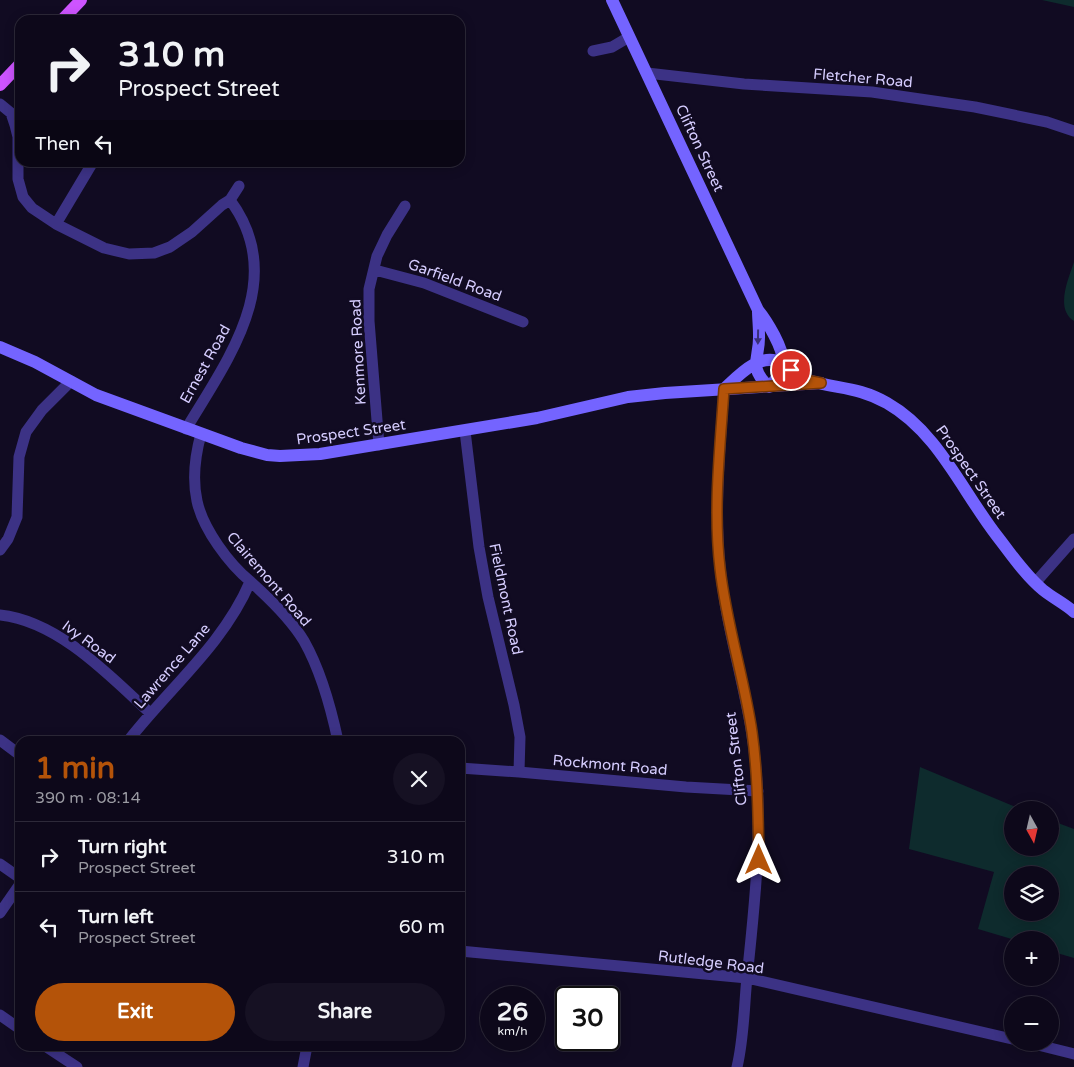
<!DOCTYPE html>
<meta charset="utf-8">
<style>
:root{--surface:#0d081a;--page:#161123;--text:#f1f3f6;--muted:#9a9aa2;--line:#2d2939;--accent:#b45309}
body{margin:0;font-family:"Varela Round",sans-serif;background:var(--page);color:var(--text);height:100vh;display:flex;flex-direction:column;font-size:19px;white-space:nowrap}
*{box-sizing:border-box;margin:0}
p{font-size:16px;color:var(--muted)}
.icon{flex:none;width:28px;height:28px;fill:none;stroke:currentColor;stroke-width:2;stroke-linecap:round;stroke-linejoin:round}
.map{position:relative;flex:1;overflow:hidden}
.panel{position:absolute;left:15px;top:736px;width:450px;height:315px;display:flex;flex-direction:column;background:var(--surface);border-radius:15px;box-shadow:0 2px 12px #0003,0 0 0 1px var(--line)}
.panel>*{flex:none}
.hud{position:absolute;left:15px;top:15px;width:450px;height:152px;border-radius:15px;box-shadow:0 2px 12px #0003,0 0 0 1px var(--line);background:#0d081a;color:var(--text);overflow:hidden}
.needle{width:32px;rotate:172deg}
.controls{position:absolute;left:1004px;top:801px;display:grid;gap:10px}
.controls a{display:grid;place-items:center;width:55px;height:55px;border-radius:50%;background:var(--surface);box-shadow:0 2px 12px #0003,0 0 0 1px var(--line);font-size:25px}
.speed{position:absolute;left:480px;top:986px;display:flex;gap:10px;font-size:25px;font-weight:700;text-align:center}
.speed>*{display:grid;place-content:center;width:65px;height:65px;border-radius:50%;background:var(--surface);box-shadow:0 2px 12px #0003,0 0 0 1px var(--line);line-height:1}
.speed small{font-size:12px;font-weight:400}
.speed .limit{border:2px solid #111;border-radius:8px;background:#fff;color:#111}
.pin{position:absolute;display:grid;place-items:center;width:42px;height:42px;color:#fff;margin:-21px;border:2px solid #fff;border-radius:50%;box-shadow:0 1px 5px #0007}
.me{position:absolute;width:55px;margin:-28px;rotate:0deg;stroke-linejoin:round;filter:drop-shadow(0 0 4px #0008)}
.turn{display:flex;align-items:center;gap:18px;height:105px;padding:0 20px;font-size:22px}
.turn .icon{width:65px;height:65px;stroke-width:2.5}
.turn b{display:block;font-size:35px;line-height:42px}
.then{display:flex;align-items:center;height:48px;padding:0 20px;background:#0003;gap:10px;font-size:19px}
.round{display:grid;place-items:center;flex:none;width:52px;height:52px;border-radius:26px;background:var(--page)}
.overview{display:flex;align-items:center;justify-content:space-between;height:85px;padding:0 20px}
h1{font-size:30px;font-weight:700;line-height:38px;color:var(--accent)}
.button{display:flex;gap:10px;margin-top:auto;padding:10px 20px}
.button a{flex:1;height:58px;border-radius:30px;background:var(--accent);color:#fff;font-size:20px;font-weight:700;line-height:58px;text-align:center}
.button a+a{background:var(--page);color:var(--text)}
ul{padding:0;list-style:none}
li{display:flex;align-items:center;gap:15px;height:70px;padding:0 20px;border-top:1px solid var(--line)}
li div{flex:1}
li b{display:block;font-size:19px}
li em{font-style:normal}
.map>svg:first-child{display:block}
</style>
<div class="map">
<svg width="1074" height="1067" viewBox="0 0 1074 1067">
<rect width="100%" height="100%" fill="#110b22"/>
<path fill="#0e2b2d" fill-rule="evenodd" d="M 1042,0 L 1074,0 L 1074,7 Z
M 1074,262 L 1074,321 C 1055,309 1068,280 1074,262 Z
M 920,767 L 1023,810 L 1012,810 L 1012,848 L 1050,848 L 1050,820 L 1074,829 L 1074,958 L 1050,951 L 1050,940 L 1015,940 L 978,929 L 994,872 L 909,849 ZM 1012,875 L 1050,875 L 1050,912 L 1012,912 Z"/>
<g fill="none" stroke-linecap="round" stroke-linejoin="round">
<path stroke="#3c3285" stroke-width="11" d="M 593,51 L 612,47 L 629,37
M 647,73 L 744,84 L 872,92 L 975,107 L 1047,122 L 1074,131
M 0,104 L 11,113 L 15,125 L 18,137 L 18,179 L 23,197 L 32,208 L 56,224 L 104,248 L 129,254 L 154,253 L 170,247 L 192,232 L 222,205 L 230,200 L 239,186
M 56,224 L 93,162
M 375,270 L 424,283 L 523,322
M 724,389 C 720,448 714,507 720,566 C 725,621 742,675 751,729 C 765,812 756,894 747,977 C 744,1007 744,1038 737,1067
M 186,429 C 228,359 289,279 230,200
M 465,431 L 479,547 L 488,597 L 514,705 L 520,737 L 519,772
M 201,434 C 195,456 192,478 197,501 C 203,529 229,564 251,582 C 270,599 291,619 304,641 C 321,671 331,708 338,741
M 379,445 L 369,321 L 369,289 L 377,256 L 387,235 L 405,206
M 0,550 L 8,539 L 17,517 L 19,457 L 26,432 L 42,410 L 71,381
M 1035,583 L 1074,539
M 0,615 C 58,621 109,675 150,713
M 0,740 L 20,755
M 128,741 C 169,688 223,645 250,582
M 460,768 L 519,772 L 686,787 L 758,791
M 0,864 L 20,878
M 0,913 L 20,884
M 460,951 L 747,978 L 1012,1039
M 0,1015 L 20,1029
M 1026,1042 L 1074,1054
M 45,1046 L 77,1067
M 303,1067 L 307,1046"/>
<path stroke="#7464ff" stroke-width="12" d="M 612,0 L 758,310 C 767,321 784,349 783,363 C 782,372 775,381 769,387
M 758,310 C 758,318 759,326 759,335 C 760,359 747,366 769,387
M 0,347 L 35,362 L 96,395 L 241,448 L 267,455 L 280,456 L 320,454 L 537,418 L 628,397 L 665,393 L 821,383
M 724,389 C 738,376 760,351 782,363 C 792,368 799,378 811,381 C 838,389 859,387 887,403 C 938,432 962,491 997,536 C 1011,554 1025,575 1043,590 C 1053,598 1065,604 1074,612"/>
<path stroke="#cd54ff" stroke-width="12" d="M 62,20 L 81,0
M 0,85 L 20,64"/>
</g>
<defs><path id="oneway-solid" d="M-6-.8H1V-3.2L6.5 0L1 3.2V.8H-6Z" transform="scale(1.25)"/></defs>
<use fill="#392f7a" href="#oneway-solid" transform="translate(758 337) rotate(91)"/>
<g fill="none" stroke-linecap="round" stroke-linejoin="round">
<g stroke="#753606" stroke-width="12">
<path id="route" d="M 759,860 C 758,817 758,775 752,732 C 744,677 726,623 720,568 C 713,509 720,448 724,389 L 821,383 L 806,380 L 791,370"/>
</g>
<use href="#route" stroke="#b45309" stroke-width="9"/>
</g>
<g text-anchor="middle" stroke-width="5" stroke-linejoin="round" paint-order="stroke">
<g font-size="15" fill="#d6cdff" stroke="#110b22">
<text transform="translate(863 78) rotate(5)" y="5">Fletcher Road</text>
<text transform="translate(700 148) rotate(65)" y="5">Clifton Street</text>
<text transform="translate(455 280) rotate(20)" y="5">Garfield Road</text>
<text transform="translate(358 352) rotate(-93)" y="5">Kenmore Road</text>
<text transform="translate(205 364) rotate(-61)" y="5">Ernest Road</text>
<text transform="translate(351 432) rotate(-8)" y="5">Prospect Street</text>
<text transform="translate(971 472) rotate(55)" y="5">Prospect Street</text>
<text transform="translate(269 579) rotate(49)" y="5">Clairemont Road</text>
<text transform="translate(506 599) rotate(78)" y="5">Fieldmont Road</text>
<text transform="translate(89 642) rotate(36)" y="5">Ivy Road</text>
<text transform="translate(172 666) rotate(-49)" y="5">Lawrence Lane</text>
<text transform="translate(736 759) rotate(-97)" y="5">Clifton Street</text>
<text transform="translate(610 765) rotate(5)" y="5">Rockmont Road</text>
<text transform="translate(711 962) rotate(7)" y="5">Rutledge Road</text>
</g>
</g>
</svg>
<div class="controls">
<a><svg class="needle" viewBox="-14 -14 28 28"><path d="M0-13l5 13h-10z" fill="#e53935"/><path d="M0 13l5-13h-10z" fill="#9a9aa2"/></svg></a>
<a><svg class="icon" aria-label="layers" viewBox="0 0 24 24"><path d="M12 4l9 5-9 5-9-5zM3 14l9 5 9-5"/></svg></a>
<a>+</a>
<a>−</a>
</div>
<div class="speed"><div>26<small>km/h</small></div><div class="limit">30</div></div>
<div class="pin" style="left:791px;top:370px;background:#d93025"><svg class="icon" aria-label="arrive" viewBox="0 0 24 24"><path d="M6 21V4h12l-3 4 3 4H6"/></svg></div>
<svg class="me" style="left:759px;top:860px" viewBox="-20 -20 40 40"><path d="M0-17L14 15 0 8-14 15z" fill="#b45309" stroke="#fff" stroke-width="4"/></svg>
<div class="hud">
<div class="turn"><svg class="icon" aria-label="right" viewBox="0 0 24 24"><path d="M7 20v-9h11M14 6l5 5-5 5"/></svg><div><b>310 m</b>Prospect Street</div></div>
<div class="then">Then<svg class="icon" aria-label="left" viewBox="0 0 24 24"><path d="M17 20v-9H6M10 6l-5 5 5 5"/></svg></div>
</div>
<section class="panel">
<div class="overview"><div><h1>1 min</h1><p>390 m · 08:14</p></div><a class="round"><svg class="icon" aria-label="close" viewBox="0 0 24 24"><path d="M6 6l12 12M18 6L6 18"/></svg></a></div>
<ul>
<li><svg class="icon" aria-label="right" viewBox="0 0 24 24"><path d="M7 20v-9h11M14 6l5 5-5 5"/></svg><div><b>Turn right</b><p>Prospect Street</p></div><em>310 m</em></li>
<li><svg class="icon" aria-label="left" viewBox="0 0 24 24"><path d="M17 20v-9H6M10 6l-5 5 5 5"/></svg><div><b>Turn left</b><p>Prospect Street</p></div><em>60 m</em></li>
</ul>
<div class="button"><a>Exit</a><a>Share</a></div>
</section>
</div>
